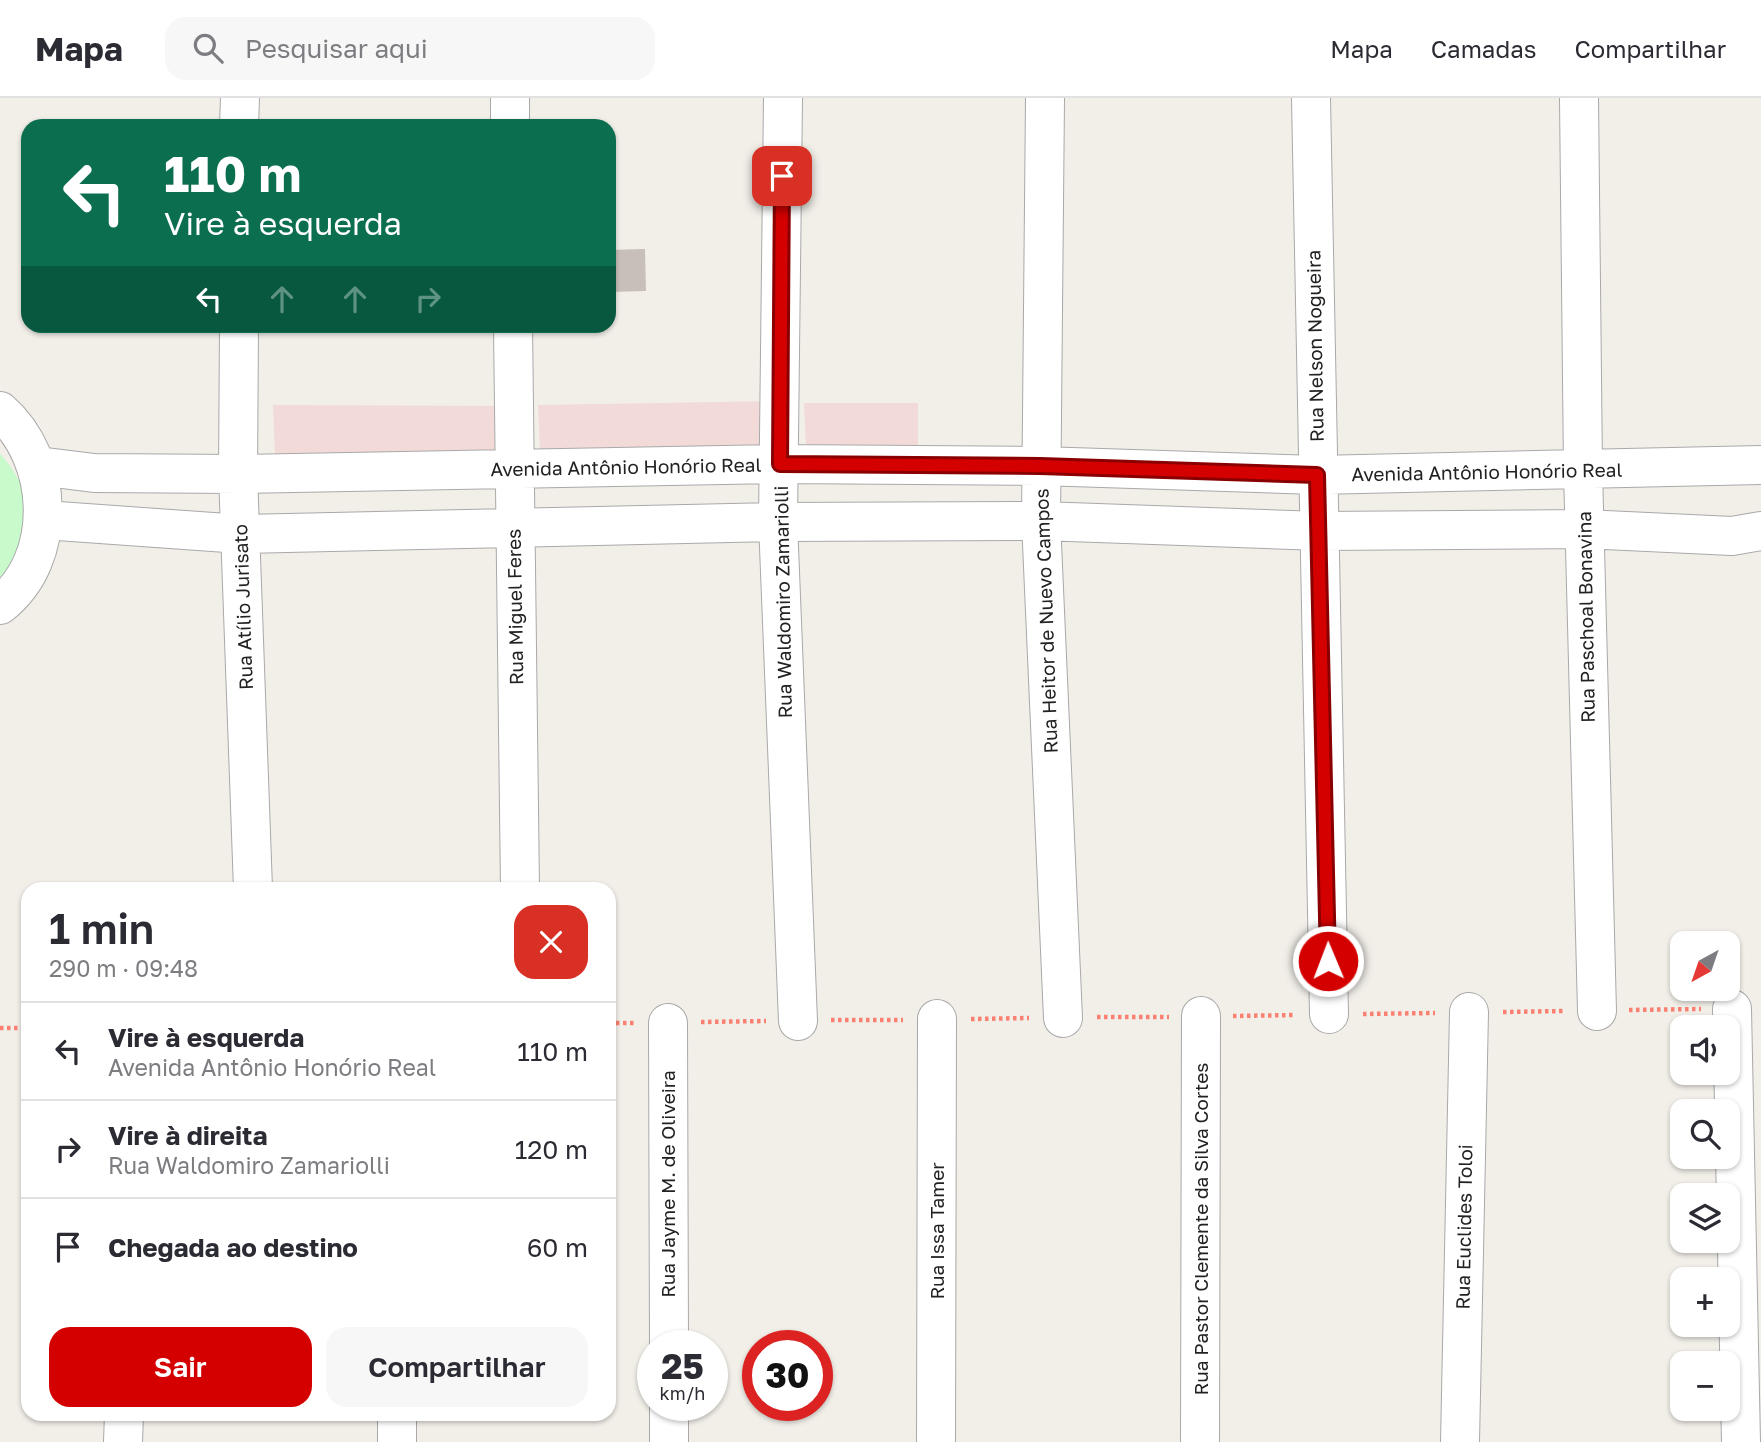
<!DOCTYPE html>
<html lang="pt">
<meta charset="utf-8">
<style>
:root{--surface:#fff;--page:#f7f7f7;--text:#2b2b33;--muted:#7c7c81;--line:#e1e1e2;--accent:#d40000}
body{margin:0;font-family:"Golos Text",sans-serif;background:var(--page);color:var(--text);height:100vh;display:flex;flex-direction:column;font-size:26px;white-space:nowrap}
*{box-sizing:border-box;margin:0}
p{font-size:23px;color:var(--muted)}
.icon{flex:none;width:38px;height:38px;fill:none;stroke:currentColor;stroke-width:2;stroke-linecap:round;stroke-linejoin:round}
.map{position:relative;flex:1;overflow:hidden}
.sheet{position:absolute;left:21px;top:784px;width:595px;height:539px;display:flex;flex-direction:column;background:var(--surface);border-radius:21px;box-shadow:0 2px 5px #0004}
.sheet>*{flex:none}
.banner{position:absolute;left:21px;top:21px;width:595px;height:214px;border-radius:21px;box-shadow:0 2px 5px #0004;background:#0b6e4f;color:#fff;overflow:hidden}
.needle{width:46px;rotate:220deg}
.tools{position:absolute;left:1670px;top:833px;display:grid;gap:14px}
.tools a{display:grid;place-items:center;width:70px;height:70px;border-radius:14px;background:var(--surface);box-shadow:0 2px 5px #0004;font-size:35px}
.speed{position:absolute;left:637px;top:1232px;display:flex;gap:14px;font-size:35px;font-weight:700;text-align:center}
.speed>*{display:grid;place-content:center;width:91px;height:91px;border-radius:50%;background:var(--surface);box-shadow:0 2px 5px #0004;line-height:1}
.speed small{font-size:18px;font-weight:400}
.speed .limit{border:10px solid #d22;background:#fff;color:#111}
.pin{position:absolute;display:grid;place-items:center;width:60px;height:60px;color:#fff;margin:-30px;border-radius:14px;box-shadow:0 4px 10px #0006}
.me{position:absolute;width:77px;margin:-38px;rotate:359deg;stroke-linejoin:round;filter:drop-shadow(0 0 5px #0008)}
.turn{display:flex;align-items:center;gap:24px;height:147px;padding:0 28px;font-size:32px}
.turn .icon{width:91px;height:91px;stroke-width:2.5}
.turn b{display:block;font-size:49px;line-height:60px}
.lanes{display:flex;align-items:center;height:66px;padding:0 28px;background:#0003;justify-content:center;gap:35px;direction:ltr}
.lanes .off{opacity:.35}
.round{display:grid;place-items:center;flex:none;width:74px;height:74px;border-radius:21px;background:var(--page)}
.overview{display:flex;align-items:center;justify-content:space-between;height:119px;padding:0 28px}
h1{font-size:42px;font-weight:600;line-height:52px}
.button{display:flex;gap:14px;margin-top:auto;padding:14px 28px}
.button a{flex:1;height:80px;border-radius:21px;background:var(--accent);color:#fff;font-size:28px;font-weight:600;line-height:80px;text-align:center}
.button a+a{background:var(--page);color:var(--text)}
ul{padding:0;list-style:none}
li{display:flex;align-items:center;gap:21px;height:98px;padding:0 28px;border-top:2px solid var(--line)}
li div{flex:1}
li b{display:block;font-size:26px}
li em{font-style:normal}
header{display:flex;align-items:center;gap:42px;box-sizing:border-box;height:98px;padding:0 35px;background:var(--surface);border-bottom:2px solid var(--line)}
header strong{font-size:33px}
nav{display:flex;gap:38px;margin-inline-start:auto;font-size:24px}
.search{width:490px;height:63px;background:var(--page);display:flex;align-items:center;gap:18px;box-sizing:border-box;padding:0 24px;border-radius:21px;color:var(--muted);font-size:26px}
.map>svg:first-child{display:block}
</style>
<header>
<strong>Mapa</strong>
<div class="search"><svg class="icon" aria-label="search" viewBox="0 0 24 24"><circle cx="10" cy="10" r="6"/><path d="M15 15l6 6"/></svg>Pesquisar aqui</div>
<nav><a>Mapa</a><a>Camadas</a><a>Compartilhar</a></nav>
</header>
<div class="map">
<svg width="1761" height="1344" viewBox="0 0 1761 1344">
<rect width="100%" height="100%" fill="#f2efe9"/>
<path fill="#f2dad9" d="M 774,303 L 777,353 L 544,361 L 540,351 L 538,307 Z
M 804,305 L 918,305 L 918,364 L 806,348 Z
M 273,307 L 511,308 L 513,359 L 275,358 Z"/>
<path fill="#c8facc" d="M 0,356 C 21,377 40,421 28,451 C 22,467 9,483 0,498 Z"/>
<path fill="#c7bfb8" d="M 645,151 L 646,193 L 609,194 L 609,152 Z"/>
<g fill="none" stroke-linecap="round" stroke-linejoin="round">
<g stroke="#a9a9a9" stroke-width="40">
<path id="minor" d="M 510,0 L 510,28
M 783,0 L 778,424 L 798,923
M 1045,0 L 1041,423 L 1063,920
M 1311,0 L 1329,916
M 1579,0 L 1583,372 L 1597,913
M 239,28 L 240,0
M 239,228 L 238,376 L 253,791
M 513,228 L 520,791
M 0,313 C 54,360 60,460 0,507
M 38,368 L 94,375 L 238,376 L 781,366 L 1040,368 L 1317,377 L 1761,367
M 44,422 L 241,436 L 778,424 L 1041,423 L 1321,433 L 1584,431 L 1732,438 L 1761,433
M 1732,911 L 1741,1344
M 668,925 L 669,1248
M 669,1307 L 669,1344
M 123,1344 L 124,1316
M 397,1344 L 397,1316
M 936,1344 L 937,921
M 1200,1344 L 1201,918
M 1460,1344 L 1469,914"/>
</g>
<path stroke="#fa8072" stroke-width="4.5" stroke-dasharray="3.5 3.5" stroke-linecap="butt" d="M 1629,912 L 1701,911
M 1503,914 L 1564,913
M 1363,916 L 1435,915
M 1233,918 L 1295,917
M 1097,919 L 1169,919
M 971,921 L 1029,920
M 831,922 L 903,922
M 701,924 L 766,923
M 609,925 L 637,925
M 0,930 L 28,930"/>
<use href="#minor" stroke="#fff" stroke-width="38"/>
</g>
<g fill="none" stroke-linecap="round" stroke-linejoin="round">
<g stroke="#8a0000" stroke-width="18">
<path id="route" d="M 782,78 L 780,366 L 1040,368 L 1317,377 L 1328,863"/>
</g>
<use href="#route" stroke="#d40000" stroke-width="12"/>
</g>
<g text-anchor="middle" stroke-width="5" stroke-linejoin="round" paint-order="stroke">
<g font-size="19" fill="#222" stroke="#fff">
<text transform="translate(1315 248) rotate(-91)" y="7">Rua Nelson Nogueira</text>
<text transform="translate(626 369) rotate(-1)" y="7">Avenida Antônio Honório Real</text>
<text transform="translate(1487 374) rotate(-1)" y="7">Avenida Antônio Honório Real</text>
<text transform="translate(783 504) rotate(-91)" y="7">Rua Waldomiro Zamariolli</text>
<text transform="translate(243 509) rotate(-92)" y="7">Rua Atílio Jurisato</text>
<text transform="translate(515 509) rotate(-91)" y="7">Rua Miguel Feres</text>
<text transform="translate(1586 519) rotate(-91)" y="7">Rua Paschoal Bonavina</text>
<text transform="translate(1046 523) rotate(-92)" y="7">Rua Heitor de Nuevo Campos</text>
<text transform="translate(668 1086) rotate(-90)" y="7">Rua Jayme M. de Oliveira</text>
<text transform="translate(1464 1129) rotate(-89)" y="7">Rua Euclides Toloi</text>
<text transform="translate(1201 1131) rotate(-90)" y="7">Rua Pastor Clemente da Silva Cortes</text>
<text transform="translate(937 1133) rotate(-90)" y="7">Rua Issa Tamer</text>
</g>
</g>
</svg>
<div class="tools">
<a><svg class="needle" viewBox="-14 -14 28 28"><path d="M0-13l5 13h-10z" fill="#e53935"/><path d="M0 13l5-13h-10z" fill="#7c7c81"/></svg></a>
<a><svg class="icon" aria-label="sound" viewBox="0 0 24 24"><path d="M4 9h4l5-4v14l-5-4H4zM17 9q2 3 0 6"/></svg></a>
<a><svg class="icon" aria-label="search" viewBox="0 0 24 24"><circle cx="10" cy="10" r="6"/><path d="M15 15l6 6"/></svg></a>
<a><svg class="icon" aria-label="layers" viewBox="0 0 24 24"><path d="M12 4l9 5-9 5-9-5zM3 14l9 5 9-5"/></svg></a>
<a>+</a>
<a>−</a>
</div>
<div class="speed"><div>25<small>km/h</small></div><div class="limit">30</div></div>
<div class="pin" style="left:782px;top:78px;background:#d93025"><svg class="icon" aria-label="arrive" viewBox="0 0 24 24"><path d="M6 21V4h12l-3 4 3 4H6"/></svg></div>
<svg class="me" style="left:1328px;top:863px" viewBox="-20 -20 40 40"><circle r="17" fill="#d40000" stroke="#fff" stroke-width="3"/><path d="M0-11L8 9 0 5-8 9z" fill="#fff"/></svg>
<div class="banner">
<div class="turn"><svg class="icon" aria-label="left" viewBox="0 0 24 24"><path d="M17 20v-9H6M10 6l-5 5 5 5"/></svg><div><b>110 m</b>Vire à esquerda</div></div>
<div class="lanes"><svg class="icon" aria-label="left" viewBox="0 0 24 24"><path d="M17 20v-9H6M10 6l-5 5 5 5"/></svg><svg class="icon off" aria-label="ahead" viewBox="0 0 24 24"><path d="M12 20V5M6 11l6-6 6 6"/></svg><svg class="icon off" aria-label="ahead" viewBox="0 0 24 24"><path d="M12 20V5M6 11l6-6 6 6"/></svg><svg class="icon off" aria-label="right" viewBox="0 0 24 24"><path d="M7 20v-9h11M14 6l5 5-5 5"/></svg></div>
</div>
<section class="sheet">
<div class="overview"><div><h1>1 min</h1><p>290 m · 09:48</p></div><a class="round" style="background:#d93025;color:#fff"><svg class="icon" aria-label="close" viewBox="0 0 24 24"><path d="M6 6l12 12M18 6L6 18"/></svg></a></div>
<ul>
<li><svg class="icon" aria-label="left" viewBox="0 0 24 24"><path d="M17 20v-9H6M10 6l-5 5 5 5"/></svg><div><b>Vire à esquerda</b><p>Avenida Antônio Honório Real</p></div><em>110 m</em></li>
<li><svg class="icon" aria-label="right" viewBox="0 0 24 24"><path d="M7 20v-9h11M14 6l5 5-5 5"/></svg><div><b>Vire à direita</b><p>Rua Waldomiro Zamariolli</p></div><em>120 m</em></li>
<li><svg class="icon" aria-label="arrive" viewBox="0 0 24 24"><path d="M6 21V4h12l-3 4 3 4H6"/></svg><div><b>Chegada ao destino</b></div><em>60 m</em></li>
</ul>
<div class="button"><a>Sair</a><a>Compartilhar</a></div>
</section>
</div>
